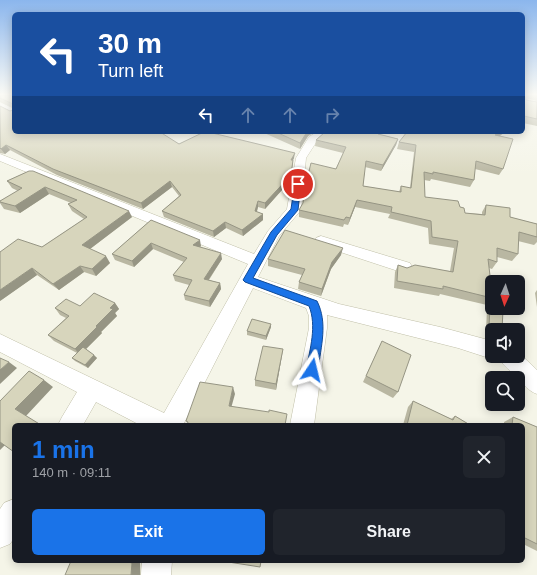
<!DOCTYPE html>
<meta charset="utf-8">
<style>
:root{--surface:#171b24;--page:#20242c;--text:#f1f3f6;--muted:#9ea1a6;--accent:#1a73e8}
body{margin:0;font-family:Arial,sans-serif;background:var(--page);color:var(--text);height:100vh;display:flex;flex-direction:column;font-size:15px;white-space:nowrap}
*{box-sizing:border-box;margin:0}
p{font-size:13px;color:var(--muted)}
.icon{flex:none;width:22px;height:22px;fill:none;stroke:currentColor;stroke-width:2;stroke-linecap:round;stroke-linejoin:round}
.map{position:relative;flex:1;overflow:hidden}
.panel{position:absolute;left:12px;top:423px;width:513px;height:140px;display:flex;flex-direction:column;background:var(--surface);border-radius:6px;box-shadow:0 2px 10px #0003}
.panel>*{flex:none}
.guide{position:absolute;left:12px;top:12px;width:513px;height:122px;border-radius:6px;box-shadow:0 2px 10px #0003;background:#1a4fa0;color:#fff;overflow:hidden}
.needle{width:26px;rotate:183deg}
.controls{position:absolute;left:485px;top:275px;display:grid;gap:8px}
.controls a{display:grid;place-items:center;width:40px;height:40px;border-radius:6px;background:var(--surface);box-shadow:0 2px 10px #0003;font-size:20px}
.pin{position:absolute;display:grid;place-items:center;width:34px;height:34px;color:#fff;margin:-17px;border:2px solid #fff;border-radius:50%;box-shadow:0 1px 4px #0007}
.me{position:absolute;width:44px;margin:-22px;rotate:10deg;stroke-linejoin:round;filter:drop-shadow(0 0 3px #0008)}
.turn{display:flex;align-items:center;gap:14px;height:84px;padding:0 20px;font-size:18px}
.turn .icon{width:52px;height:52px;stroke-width:2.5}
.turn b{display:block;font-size:28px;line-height:34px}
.lanes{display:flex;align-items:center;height:38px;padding:0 20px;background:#0003;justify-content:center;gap:20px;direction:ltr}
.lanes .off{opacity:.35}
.round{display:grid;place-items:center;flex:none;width:42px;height:42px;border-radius:6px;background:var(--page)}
.head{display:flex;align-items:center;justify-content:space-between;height:68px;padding:0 20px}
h1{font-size:24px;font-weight:600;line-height:30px;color:var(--accent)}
.button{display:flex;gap:8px;margin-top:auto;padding:8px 20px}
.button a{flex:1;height:46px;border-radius:6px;background:var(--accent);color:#fff;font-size:16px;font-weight:600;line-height:46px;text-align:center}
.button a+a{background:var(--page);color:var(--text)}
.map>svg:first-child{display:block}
</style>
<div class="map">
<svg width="537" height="575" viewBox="0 0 537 575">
<rect width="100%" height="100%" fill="#f5f5e8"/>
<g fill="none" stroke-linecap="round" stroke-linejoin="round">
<g stroke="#c1c0a9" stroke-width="1">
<path id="minor" d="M 0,102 L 14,109 L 14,115 L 0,108 Z
M 317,132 L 328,132 L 317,141 L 306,158 L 301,210 L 279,236 L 258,277 L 339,304 L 440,327 L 492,341 L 492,356 L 518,356 L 518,352 L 537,370 L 537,394 C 528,391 524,384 518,378 C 511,371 503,366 498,357 L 492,359 L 458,348 L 327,315 L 327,328 L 314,425 L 290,425 L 309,328 L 309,316 L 306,308 L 253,288 L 183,425 L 140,425 L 96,402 L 83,425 L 58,425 L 62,417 L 77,392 L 0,352 L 0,334 L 164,413 L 248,264 L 0,161 L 0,154 L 254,254 L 268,231 L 287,209 L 296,158 L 309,137 Z
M 321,236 L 410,263 L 412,267 L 410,271 L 404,273 L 316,244 L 314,241 L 316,238 Z
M 14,499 L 14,538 L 10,544 L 0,548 L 0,509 L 4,503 Z
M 142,561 L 172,561 L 171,575 L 141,575 Z"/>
</g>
<use href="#minor" fill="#fff" fill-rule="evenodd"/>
</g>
<path fill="#b9b7a2" d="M 0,95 L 179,144 L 294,158 L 293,160 L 290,181 L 265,209 L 258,207 L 257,212 L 263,214 L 263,220 L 243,236 L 226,228 L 214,237 L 164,217 L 162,211 L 179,196 L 172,187 L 143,209 L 57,175 L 10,150 L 5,154 L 0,153 L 0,106 L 10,111 L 13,110 L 13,108 L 0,102 Z
M 528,95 L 537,95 L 537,101 L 526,98 Z
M 523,97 L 526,100 L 537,102 L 537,126 L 523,123 Z
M 262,132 L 314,132 L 308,136 L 300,149 Z
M 325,132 L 380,132 L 379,134 L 398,139 L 396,145 L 381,171 L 365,167 L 363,186 L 399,192 L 401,186 L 410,188 L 414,152 L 397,149 L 399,142 L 458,133 L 458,132 L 505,132 L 500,136 L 503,169 L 499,175 L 475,169 L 474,180 L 470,187 L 431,179 L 430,181 L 424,180 L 425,197 L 460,207 L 465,213 L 482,214 L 482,212 L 486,205 L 510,217 L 537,224 L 537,242 L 534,245 L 518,241 L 518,254 L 512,261 L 497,257 L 497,262 L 492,269 L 489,268 L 492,292 L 492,299 L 487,305 L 440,294 L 439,296 L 394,288 L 395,272 L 398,265 L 407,268 L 450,271 L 454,248 L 429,244 L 428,228 L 388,218 L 390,214 L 355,207 L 348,225 L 344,224 L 343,227 L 299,217 L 299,210 L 336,169 L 343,153 L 315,146 L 316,140 Z
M 29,171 L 132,217 L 90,249 L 110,263 L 96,276 L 84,272 L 59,290 L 37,275 L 0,301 L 42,247 L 84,219 L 72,211 L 68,204 L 71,203 L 49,194 L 20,213 L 4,209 L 0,203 L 0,201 L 18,191 L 12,188 L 7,181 Z
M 151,220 L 201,246 L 200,247 L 222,259 L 209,280 L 220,283 L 221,289 L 210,307 L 185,300 L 184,295 L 189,285 L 175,281 L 173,275 L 184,262 L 153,249 L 134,267 L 115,260 L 112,254 Z
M 341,255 L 331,269 L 321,296 L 298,289 L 299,282 L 302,275 L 268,266 L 268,259 Z
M 537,290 L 537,307 L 535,293 Z
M 115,303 L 119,309 L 115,313 L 117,316 L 101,332 L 102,333 L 86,349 L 97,358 L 88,368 L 75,361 L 72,358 L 77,353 L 54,341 L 48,335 L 66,318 L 60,315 L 55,308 L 80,306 Z
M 490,306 L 502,330 L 492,330 L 492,332 L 486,330 L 487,309 Z
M 271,327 L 266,340 L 247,335 L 247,331 Z
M 382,341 L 398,392 L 393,398 L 363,382 Z
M 283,349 L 282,355 L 276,390 L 255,386 L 255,380 Z
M 413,401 L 451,419 L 455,416 L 470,425 L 403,425 L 408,407 Z
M 513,417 L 537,427 L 537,551 L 523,544 L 523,425 L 504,425 L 504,422 Z
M 71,561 L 133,561 L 140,563 L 140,575 Z"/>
<path fill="#969584" d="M 307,132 L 314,132 L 308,136 L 300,149 L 300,143 Z
M 499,132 L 505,132 L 492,141 L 495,135 Z
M 398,139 L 396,145 L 381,171 L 383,165 Z
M 6,145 L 10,150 L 5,154 L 1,149 Z
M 295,153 L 294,158 L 293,160 L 290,181 L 265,209 L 265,203 L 291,160 Z
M 170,181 L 172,187 L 143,209 L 141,203 Z
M 45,187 L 49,194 L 20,213 L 15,206 Z
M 357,200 L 355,207 L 348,225 L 350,218 Z
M 258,201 L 258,207 L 255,217 L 255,211 Z
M 129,211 L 132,217 L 86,252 L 82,245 Z
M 263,214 L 263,220 L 243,236 L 242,230 Z
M 225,222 L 226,228 L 214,237 L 213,231 Z
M 200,240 L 201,246 L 195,251 L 193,245 Z
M 151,243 L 153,249 L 134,267 L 132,261 Z
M 343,248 L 341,255 L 331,269 L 321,296 L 322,289 L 332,262 Z
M 221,253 L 222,259 L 205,285 L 204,279 Z
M 106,256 L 110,263 L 96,276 L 92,269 Z
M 80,266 L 84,272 L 59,290 L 53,284 Z
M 32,268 L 37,275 L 0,301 L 0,290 Z
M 220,283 L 221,289 L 210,307 L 209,301 Z
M 115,303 L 119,309 L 115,313 L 117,316 L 101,332 L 102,333 L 80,355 L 75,349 L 96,326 L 110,308 Z
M 271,324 L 271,327 L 266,340 L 266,336 Z
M 283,349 L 282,355 L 276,390 L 276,384 Z
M 94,355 L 97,358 L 88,368 L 85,365 Z
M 9,362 L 17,368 L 0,384 L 0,370 Z
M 44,380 L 53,387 L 26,416 L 15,409 Z
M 233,387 L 235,394 L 230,412 L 229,406 Z
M 0,441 L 6,444 L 0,450 Z
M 132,563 L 140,563 L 140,575 L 131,575 Z"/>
<path fill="#d7d5bc" stroke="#969584" d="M 0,95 L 14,95 L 14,132 L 160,132 L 179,144 L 204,132 L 208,132 L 295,153 L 291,160 L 293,160 L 291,175 L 265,203 L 258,201 L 255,211 L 263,214 L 242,230 L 225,222 L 213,231 L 162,211 L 181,195 L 170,181 L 141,203 L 53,169 L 6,145 L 1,149 L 0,148 L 0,106 L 10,111 L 13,110 L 13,104 L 0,98 Z
M 525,96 L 526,100 L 537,102 L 537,119 L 524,116 L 523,117 L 523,97 Z
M 276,132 L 307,132 L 300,143 Z
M 325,132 L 379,132 L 378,134 L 398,139 L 383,165 L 366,161 L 363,186 L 401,192 L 401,186 L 411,188 L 416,145 L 399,142 L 407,132 L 452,132 L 458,133 L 458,132 L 499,132 L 495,135 L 513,139 L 503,169 L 476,161 L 474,180 L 433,172 L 433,174 L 424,172 L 425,197 L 458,201 L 460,207 L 464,208 L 465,213 L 485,215 L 486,205 L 510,208 L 510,217 L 537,224 L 537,237 L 519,232 L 518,254 L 497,248 L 497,262 L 488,259 L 492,292 L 492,298 L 443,286 L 443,289 L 397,281 L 398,265 L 407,268 L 415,265 L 453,272 L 458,241 L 432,237 L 431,221 L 391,212 L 392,207 L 357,200 L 350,218 L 346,217 L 344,220 L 299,210 L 303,203 L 305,187 L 311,163 L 336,169 L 346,147 L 316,140 Z
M 29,171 L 33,171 L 129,211 L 82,245 L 106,256 L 92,269 L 80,266 L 53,284 L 32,268 L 0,290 L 0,252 L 18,239 L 42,247 L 87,217 L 68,204 L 77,200 L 45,187 L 15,206 L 0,202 L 0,201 L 22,188 L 7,181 Z
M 151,220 L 200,240 L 193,245 L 221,253 L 204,279 L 220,283 L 209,301 L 184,295 L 192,280 L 173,275 L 187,258 L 151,243 L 132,261 L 112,254 Z
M 285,230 L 343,248 L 332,262 L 322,289 L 299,282 L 305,269 L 268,259 Z
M 94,293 L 115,303 L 110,308 L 113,309 L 96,326 L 97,327 L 75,349 L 48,335 L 69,316 L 55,308 L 66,299 L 80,306 Z
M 490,306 L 492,306 L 492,308 L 498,308 L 503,310 L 502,330 L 498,330 L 489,327 Z
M 252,319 L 271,324 L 266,336 L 247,331 Z
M 382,341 L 411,355 L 398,392 L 366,376 Z
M 263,346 L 283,349 L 276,384 L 255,380 Z
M 83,347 L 94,355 L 85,365 L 72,358 Z
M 0,358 L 9,362 L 0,370 Z
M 29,371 L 44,380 L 15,409 L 41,425 L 14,425 L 14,452 L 0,442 L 0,401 Z
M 200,382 L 233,387 L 229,406 L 269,412 L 269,410 L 287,414 L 285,425 L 187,425 L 188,422 L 186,421 Z
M 413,401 L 453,420 L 455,416 L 470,425 L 407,425 Z
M 513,417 L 537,427 L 537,544 L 523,537 L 523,425 L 512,425 Z
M 71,561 L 124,561 L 132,563 L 131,575 L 65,575 Z
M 222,561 L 261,561 L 260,567 Z"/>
<linearGradient id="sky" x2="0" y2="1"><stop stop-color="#8bb6ed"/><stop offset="0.54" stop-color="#fafaf5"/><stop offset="1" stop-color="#fafaf5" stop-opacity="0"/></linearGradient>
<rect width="537" height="175" fill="url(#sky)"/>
<path fill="#1a73e8" stroke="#114b97" d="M 295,182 L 301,184 L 298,210 L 277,235 L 253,278 L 317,301 C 328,323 321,346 318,370 L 316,373 L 312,375 L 308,373 L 306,370 C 310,349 317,326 309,306 L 245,282 L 243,280 L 271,232 L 291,209 Z"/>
</svg>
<div class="controls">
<a><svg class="needle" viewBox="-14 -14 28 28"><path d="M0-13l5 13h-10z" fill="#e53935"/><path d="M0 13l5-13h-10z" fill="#9ea1a6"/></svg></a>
<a><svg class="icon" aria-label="sound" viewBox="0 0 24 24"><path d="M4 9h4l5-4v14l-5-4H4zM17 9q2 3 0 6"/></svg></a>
<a><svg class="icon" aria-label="search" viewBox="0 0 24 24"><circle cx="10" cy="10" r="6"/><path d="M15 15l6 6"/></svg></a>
</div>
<div class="pin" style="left:298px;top:184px;background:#d93025"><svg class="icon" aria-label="arrive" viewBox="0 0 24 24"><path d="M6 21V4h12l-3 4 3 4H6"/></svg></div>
<svg class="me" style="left:312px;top:370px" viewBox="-20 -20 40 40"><path d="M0-17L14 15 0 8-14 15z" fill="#1a73e8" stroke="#fff" stroke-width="4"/></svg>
<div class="guide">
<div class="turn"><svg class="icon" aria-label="left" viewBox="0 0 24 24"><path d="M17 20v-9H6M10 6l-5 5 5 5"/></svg><div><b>30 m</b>Turn left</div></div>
<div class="lanes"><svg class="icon" aria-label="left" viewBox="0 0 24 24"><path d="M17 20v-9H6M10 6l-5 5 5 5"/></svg><svg class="icon off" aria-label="ahead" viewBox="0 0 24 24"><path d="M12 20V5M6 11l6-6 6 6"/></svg><svg class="icon off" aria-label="ahead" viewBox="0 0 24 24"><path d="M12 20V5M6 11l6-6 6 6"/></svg><svg class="icon off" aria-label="right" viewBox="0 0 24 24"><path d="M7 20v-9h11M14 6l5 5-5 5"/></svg></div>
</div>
<section class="panel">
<div class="head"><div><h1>1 min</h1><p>140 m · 09:11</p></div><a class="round"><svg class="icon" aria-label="close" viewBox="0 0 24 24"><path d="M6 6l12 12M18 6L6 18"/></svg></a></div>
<div class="button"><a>Exit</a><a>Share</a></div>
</section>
</div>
